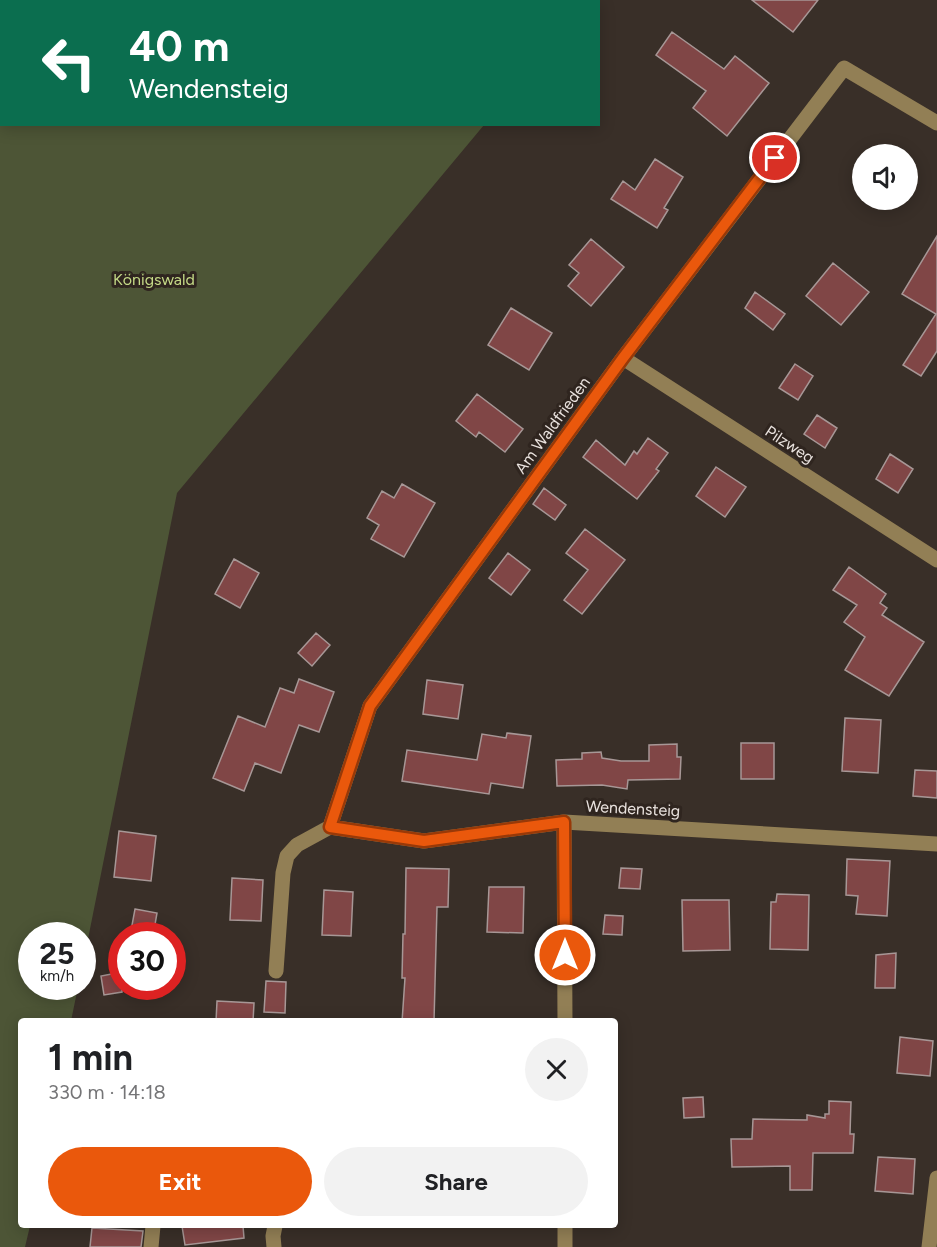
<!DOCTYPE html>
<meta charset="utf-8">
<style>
:root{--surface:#fff;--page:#f2f2f2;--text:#202124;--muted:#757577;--accent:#ea580c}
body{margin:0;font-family:Figtree,sans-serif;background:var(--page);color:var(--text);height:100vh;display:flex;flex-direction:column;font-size:22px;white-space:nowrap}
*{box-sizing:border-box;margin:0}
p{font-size:20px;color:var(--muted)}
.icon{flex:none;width:33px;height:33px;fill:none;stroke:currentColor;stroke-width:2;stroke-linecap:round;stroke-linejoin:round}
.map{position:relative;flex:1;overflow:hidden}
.side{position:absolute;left:18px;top:1018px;width:600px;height:210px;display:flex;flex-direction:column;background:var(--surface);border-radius:6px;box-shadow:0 3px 15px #0003}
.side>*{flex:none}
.top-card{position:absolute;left:0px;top:0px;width:600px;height:126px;box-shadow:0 3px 15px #0003;background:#0b6e4f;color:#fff;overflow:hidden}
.controls{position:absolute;left:852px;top:144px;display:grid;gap:12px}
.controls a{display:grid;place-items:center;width:66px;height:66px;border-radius:50%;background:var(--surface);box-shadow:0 3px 15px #0003;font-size:30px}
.speed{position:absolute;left:18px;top:922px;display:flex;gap:12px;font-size:30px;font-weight:700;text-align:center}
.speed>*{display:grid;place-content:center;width:78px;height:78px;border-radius:50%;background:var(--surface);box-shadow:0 3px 15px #0003;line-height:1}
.speed small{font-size:15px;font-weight:400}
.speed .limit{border:9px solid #d22;background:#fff;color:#111}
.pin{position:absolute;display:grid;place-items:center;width:51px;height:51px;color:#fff;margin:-26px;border:3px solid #fff;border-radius:50%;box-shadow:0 2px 6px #0007}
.me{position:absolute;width:66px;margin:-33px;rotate:0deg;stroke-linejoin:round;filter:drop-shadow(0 0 4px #0008)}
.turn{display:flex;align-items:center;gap:21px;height:126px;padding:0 30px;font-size:27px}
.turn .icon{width:78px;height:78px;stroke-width:2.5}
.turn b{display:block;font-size:42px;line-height:51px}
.round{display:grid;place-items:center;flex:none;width:63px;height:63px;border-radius:32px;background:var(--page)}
.summary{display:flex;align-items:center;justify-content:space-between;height:102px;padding:0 30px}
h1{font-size:36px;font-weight:700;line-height:45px}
.primary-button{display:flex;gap:12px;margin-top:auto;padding:12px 30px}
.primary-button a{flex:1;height:69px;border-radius:36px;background:var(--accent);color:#fff;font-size:24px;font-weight:700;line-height:69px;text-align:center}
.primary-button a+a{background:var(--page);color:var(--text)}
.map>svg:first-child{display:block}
</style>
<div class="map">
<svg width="937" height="1247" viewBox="0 0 937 1247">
<rect width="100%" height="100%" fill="#392f28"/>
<path fill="#4d5536" d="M 0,0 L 588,0 L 586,2 L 2,2 L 2,124 L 484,125 L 177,493 L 83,964 L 82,936 L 32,936 L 32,987 L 78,987 L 71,1021 L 21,1022 L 21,1226 L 30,1226 L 25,1247 L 0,1247 Z"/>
<path fill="#804646" stroke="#a79796" stroke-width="1.5" d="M 752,0 L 818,0 L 793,32 Z
M 672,32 L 724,69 L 735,56 L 769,83 L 727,136 L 693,108 L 706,91 L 656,55 Z
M 655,159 L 683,177 L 664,208 L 668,210 L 657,228 L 611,199 L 623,181 L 635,190 Z
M 937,236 L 937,351 L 921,376 L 903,365 L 936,314 L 902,294 Z
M 591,239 L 624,267 L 591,306 L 568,286 L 579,273 L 569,265 Z
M 833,263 L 869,292 L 841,325 L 806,296 Z
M 755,292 L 785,314 L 773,330 L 745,308 Z
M 511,308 L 552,333 L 529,370 L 488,345 Z
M 795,364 L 813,376 L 798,400 L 779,388 Z
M 477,394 L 523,429 L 505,452 L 479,432 L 476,437 L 456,421 Z
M 817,415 L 837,428 L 825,448 L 804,434 Z
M 648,438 L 668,453 L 656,469 L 659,471 L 637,499 L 583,457 L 596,440 L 625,465 L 634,451 L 637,454 Z
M 890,454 L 913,469 L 898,493 L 876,479 Z
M 716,467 L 746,487 L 725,517 L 696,496 Z
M 402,484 L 435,503 L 404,557 L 371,539 L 379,525 L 367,518 L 382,491 L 394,498 Z
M 544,488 L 566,505 L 555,520 L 533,504 Z
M 585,529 L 625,560 L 582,614 L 564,600 L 588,570 L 566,553 Z
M 508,553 L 530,570 L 511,595 L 489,578 Z
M 234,559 L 259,573 L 240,608 L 215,594 Z
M 849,567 L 886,594 L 880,603 L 887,608 L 882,615 L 924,642 L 889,696 L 845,670 L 865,637 L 844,622 L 857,605 L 833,590 Z
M 316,633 L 330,645 L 312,666 L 298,653 Z
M 299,679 L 334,692 L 319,732 L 299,725 L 281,773 L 255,763 L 244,791 L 213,778 L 238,716 L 265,727 L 280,688 L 294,693 Z
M 427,680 L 463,685 L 458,719 L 423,714 Z
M 845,718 L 881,720 L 878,773 L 842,771 Z
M 507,733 L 531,736 L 523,788 L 491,783 L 489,794 L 402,781 L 407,750 L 477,760 L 482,734 L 506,738 Z
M 741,743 L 774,743 L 774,779 L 741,779 Z
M 677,744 L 677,757 L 681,757 L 680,779 L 628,780 L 627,789 L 602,785 L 557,786 L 556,760 L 582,759 L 582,753 L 601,752 L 602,758 L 621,761 L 649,761 L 649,745 Z
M 915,770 L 937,771 L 937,798 L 913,796 Z
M 119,831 L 156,836 L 151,881 L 114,877 Z
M 847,859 L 890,861 L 887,916 L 856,914 L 858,896 L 846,895 Z
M 406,868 L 449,869 L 448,907 L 437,907 L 434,1022 L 402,1022 L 405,978 L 402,978 L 403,934 L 405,934 Z
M 621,868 L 642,869 L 640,889 L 619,888 Z
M 232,878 L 263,880 L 261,921 L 230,920 Z
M 489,887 L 524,887 L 523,933 L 487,932 Z
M 324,890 L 353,892 L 351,936 L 322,935 Z
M 777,894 L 809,895 L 808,950 L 770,949 L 771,902 L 776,902 Z
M 682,900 L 729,900 L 730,950 L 683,951 Z
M 135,909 L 157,913 L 153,936 L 130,936 Z
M 605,915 L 623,916 L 622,935 L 603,934 Z
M 896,953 L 895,988 L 875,988 L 876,955 Z
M 122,972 L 122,992 L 104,995 L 101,976 Z
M 266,981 L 286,982 L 285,1013 L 264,1012 Z
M 217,1001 L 254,1003 L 253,1022 L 216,1022 Z
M 900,1037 L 933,1041 L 930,1076 L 897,1073 Z
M 703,1097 L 704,1117 L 684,1118 L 683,1098 Z
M 829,1101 L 851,1102 L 850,1134 L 854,1134 L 853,1153 L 813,1153 L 812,1190 L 790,1190 L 790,1166 L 732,1167 L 731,1139 L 752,1139 L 753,1119 L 807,1120 L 807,1115 L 825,1118 L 825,1114 L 829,1114 Z
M 878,1157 L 915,1159 L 913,1194 L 875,1191 Z
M 182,1226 L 243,1226 L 244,1238 L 185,1245 Z
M 92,1228 L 143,1231 L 141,1247 L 90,1247 Z"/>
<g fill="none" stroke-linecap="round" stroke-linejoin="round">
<path stroke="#927f55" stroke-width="15" d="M 623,358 L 937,560
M 564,822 L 565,1022
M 330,827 L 370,706 L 623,358 L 844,68 L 937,123
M 330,827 L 424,841 L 564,822 L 937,844
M 276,971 L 283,873 L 287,856 L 297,845 L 330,827
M 565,1226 L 565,1247
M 151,1247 L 153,1226
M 274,1247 L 273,1236 L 275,1226
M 929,1247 L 937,1178"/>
</g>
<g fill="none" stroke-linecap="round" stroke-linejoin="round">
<g stroke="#983908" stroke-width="15">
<path id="route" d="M 565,955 L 564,822 L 424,841 L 330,827 L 370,706 L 623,358 L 775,158"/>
</g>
<use href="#route" stroke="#ea580c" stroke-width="10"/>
</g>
<g text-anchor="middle" stroke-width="6" stroke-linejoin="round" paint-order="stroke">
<g font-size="16" fill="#c5da87" stroke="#2f251f">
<text x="154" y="285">Königswald</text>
</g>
<g font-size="16" fill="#eae3df" stroke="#2f251f">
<text transform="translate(552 425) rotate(-54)" y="6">Am Waldfrieden</text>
<text transform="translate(790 444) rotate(33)" y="6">Pilzweg</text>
<text transform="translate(633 808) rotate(3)" y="6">Wendensteig</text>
</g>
</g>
</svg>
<div class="controls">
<a><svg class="icon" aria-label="sound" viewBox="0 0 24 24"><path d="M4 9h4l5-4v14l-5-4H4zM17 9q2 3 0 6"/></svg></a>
</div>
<div class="speed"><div>25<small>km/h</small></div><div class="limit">30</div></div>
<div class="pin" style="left:775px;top:158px;background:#d93025"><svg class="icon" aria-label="arrive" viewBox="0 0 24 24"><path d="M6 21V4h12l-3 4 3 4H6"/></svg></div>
<svg class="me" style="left:565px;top:955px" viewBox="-20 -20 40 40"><circle r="17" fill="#ea580c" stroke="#fff" stroke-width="3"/><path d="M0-11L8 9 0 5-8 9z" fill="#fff"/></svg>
<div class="top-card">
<div class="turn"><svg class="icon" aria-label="left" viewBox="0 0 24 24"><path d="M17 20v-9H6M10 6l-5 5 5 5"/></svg><div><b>40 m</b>Wendensteig</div></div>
</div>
<section class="side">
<div class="summary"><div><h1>1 min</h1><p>330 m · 14:18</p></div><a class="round"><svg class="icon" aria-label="close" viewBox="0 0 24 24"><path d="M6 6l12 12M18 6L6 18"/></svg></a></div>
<div class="primary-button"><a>Exit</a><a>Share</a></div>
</section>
</div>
